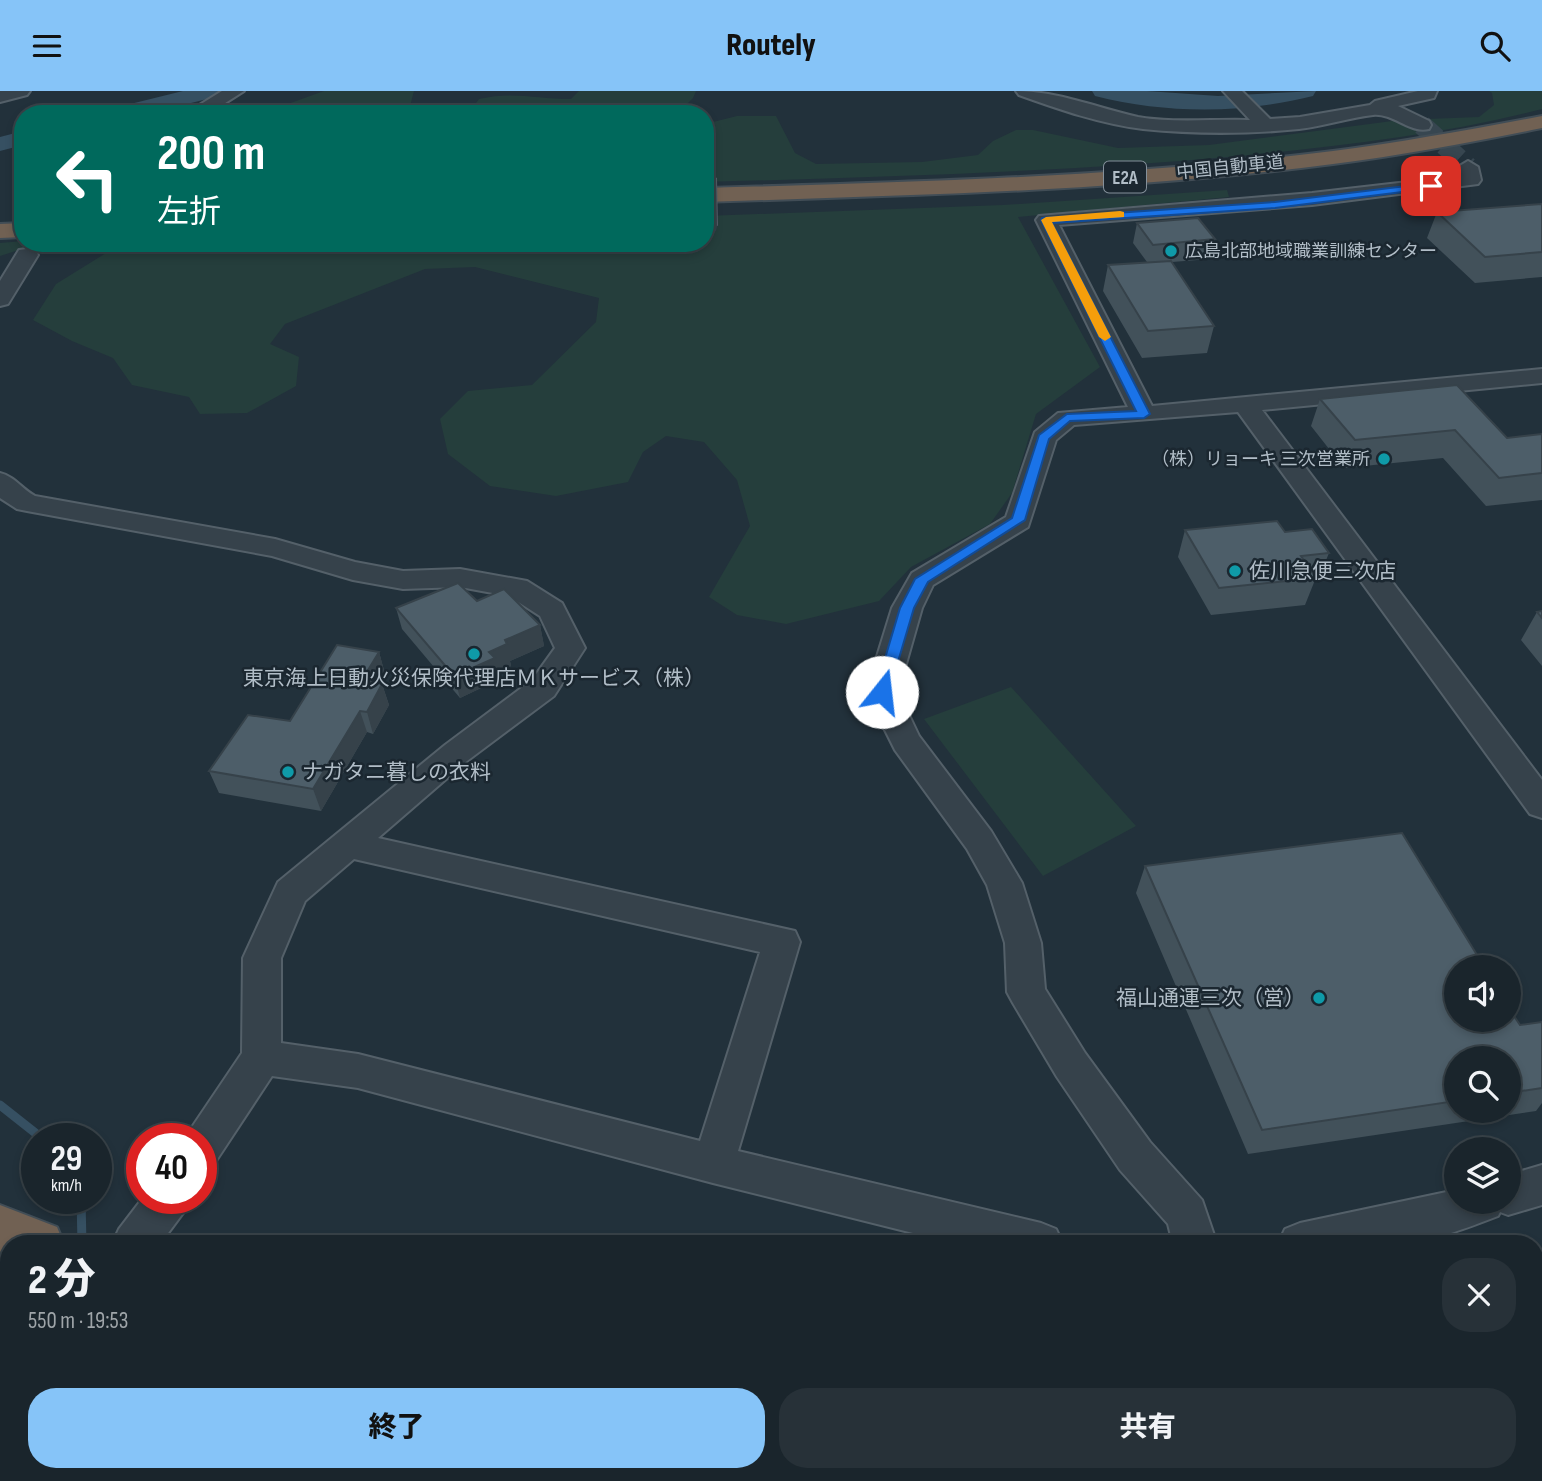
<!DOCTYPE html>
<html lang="ja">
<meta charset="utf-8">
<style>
:root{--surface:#1a252c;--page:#273138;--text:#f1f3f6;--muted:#9fa5a9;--line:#384248;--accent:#86c4f8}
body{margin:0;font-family:"Sofia Sans Condensed","Noto Sans JP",sans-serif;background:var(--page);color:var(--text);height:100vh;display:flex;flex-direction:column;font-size:26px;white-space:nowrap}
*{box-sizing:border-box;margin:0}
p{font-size:23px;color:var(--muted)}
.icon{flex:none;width:38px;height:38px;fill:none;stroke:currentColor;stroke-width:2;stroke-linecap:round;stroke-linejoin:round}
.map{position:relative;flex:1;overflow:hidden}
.panel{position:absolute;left:0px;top:1144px;width:1544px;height:247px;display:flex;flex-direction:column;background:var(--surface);border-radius:28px 28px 0 0;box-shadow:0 4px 10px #0003,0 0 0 2px var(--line)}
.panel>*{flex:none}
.hud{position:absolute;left:14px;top:14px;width:700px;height:147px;border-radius:28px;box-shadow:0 4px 10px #0003,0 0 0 2px var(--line);background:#00695c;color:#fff;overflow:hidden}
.tools{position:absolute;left:1444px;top:864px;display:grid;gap:14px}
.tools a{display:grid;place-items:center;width:77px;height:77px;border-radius:50%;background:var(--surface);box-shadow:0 4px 10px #0003,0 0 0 2px var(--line);font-size:35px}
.speed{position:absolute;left:21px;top:1032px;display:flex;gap:14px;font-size:35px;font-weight:700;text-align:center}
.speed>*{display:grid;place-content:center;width:91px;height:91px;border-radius:50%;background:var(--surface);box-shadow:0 4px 10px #0003,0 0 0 2px var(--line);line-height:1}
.speed small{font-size:18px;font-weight:400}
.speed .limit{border:10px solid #d22;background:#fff;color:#111}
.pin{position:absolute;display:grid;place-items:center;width:60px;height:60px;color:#fff;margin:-30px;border-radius:14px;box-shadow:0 4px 10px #0006}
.me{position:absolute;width:77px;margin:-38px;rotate:16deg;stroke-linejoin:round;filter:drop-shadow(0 0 5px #0008)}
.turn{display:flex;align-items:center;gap:24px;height:147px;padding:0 28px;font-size:32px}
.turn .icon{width:91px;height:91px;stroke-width:2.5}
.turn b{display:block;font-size:49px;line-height:60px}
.round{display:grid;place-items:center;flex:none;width:74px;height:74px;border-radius:28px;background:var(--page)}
.summary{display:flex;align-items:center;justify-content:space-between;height:119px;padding:0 28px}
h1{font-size:42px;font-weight:800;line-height:52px}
.primary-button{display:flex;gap:14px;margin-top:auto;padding:14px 28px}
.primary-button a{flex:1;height:80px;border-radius:28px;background:var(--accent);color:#111;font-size:28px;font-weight:800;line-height:80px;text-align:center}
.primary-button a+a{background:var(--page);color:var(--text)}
header{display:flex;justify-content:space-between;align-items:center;height:91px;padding:0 28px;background:var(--accent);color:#111;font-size:32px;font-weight:800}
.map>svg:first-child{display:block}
</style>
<header><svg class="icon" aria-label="menu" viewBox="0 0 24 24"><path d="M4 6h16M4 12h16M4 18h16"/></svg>Routely<svg class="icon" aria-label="search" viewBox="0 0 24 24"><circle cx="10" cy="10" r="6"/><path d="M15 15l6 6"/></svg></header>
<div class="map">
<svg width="1542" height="1390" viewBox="0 0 1542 1390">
<rect width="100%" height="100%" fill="#22313b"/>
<path fill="#253e3c" d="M 324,0 L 414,0 L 410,15 L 418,23 L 260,23 Z
M 579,0 L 696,0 L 693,7 L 677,23 L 468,23 L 479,8 C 512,0 537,8 571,8 Z
M 1489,0 L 1542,0 L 1542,18 C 1443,44 1340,55 1239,65 C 1061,81 883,86 705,91 L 705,33 L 737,25 L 776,25 L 795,62 L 816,73 L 922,71 L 978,64 L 993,50 L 1016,39 L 1033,39 L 1118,57 L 1209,54 L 1400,29 L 1479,26 L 1494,14 L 1492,2 Z
M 1227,99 L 1229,106 L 1018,126 L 1100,276 L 1036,323 L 1012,402 L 990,433 L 911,476 L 879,510 L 786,533 L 737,524 L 709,506 L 750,435 L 737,389 L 704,351 L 666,345 L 643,361 L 628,391 L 556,405 L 490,395 L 448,363 L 440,328 L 468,300 L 532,294 L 596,231 L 599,207 L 475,176 L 425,178 L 285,233 L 270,253 L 299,266 L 296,295 L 247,322 L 200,323 L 189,306 L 132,294 L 113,267 L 72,250 L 33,229 L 56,193 L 106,162 L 109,153 L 22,158 L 0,165 L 0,152 L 23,150 L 23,152 L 705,152 L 705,125 L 1003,114 Z
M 1011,596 L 1136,735 L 1043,785 L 924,628 Z"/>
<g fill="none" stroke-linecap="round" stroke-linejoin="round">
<path stroke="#365062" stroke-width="9" d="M 0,1014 L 43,1048
M 81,1108 L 82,1153
M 56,1390 L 59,1382"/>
<path fill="#365062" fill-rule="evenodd" d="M 183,0 L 222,0 L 219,5 L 147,23 L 107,23 L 110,18 Z
M 1092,0 L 1147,0 L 1218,5 L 1316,0 L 1313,5 C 1241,23 1167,23 1095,5 Z
M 23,40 L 23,54 L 0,60 L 0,46 Z"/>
<path stroke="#374650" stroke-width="20" stroke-dasharray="20 10" stroke-linecap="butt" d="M 1422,34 L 1468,76"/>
<g stroke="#546069" stroke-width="4">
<path id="minor" d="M 0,0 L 30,0 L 27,4 L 0,11 Z
M 222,0 L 244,0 L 208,23 L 185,23 Z
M 1016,0 C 1057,0 1098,17 1138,26 C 1171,32 1213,28 1247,29 L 1250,29 L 1223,0 L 1242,0 L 1270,28 L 1300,26 L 1370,14 L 1375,10 L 1418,0 L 1437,0 L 1434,7 L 1398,15 L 1429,30 L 1431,34 L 1429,38 C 1410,43 1394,22 1373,24 C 1348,27 1324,35 1299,38 C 1250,43 1192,43 1143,38 C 1101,33 1058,18 1019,4 Z
M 1468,70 L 1478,76 L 1481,89 L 1478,93 L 1312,114 L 1059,134 L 1152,315 L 1542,278 L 1542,292 L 1262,319 L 1542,689 L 1542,727 L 1530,723 L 1238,321 L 1074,334 L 1056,349 L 1028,436 L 933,494 L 922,517 L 898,601 L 919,645 L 991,740 L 1022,792 L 1041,852 L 1045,898 L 1085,962 L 1150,1051 L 1202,1109 L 1217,1153 L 1173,1153 L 1168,1133 L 1120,1079 L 1057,986 L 1013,912 L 1007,901 L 1005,852 L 987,794 L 967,758 L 895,659 L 866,601 L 892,517 L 912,482 L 1006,426 L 1035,341 L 1058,322 L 1128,316 L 1036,129 L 1039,125 L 1312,102 L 1460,85 L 1458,76 Z
M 27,158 L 35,159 L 38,164 L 8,213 L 0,215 L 0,190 L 19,159 Z
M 0,382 C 14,385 22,398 35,405 L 275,448 L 355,471 L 403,480 L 460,478 L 527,490 L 562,512 L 585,557 L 554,605 L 467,670 L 378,747 L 795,840 L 800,851 L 738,1060 L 1041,1132 L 1056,1138 L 1063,1153 L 957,1153 L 713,1092 L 358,997 L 272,985 L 216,1070 L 201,1076 L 201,1048 L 184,1048 L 242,962 L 243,867 L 278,791 L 445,654 L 532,589 L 555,557 L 540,525 L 509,505 L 460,496 L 403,498 L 353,489 L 272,465 L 27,420 L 17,418 L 0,407 ZM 354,768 L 760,861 L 700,1050 L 358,963 L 281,952 L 281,867 L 305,810 Z
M 1542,1074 L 1542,1114 L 1508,1124 L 1500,1121 L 1498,1125 C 1467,1137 1431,1151 1398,1153 C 1359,1156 1317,1155 1278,1153 L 1285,1138 L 1300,1132 L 1456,1099 L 1456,1111 L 1508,1111 L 1508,1084 Z
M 142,1108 L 189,1108 L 183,1122 L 160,1153 L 112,1153 L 119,1138 Z
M 9,1300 L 9,1355 L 0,1359 L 0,1303 Z
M 1205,1382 L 1253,1382 L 1252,1390 L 1204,1390 Z"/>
</g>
<g stroke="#414d56" stroke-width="4">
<path id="highway" d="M 1542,25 L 1542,37 C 1473,51 1404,64 1333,73 C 1125,100 915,104 705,111 L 705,97 C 915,91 1125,86 1333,60 C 1403,51 1473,38 1542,25 Z
M 23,132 L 23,146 L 0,147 L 0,133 Z
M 0,1114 L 57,1136 L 64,1153 L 9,1153 L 9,1165 L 0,1162 Z
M 348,1382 L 408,1382 L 411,1390 L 351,1390 Z"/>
</g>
<use href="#minor" fill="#36424b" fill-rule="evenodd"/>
<use href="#highway" fill="#716153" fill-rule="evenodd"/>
<g stroke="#546069" stroke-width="22" stroke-linecap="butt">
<path id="minor-bridge" d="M 706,87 L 707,135"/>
</g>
<use href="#minor-bridge" stroke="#36424b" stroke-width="20"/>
</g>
<path fill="#42515a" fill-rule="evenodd" d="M 1542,113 L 1542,186 L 1475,192 L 1427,147 L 1437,121 Z
M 1137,132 L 1215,148 L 1210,168 L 1172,171 L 1214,235 L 1207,262 L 1142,267 L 1103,200 L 1108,174 L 1147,171 L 1133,152 Z
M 1320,308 L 1507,347 L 1542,343 L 1542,409 L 1486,415 L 1443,367 L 1344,377 L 1311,335 Z
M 1185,439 L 1285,441 L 1329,462 L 1318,489 L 1315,489 L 1305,514 L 1211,524 L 1178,466 Z
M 477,510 L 540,534 L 544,555 L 510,570 L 511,575 L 498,581 L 500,588 L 460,607 L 402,538 L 396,517 Z
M 1542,520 L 1542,575 L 1521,549 L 1537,521 Z
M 379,561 L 385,583 L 379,592 L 382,593 L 389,614 L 373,643 L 367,641 L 321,720 L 219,702 L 209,680 L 290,630 Z
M 1145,775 L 1520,934 L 1542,931 L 1542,1012 L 1536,1020 L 1248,1063 L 1136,802 ZM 1456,968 L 1508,968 L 1508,1020 L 1456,1020 Z"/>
<path fill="#36424a" d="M 540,534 L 544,555 L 510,570 L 511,575 L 498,581 L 500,588 L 460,607 L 454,585 L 489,561 L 505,549 Z
M 379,561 L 385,583 L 369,610 L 362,589 Z
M 382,593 L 389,614 L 373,643 L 367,621 Z
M 360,620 L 367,641 L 321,720 L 313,698 Z"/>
<path fill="#4d5e69" stroke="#36424a" stroke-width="2" d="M 1542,113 L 1542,161 L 1485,166 L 1437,121 Z
M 1198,127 L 1215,148 L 1153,154 L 1137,132 Z
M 1171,170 L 1214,235 L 1148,240 L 1108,174 Z
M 1457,294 L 1507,347 L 1542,343 L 1542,382 L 1499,387 L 1455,339 L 1355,349 L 1320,308 Z
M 1277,430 L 1285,441 L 1312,438 L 1329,462 L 1301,465 L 1316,487 L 1219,497 L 1185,439 Z
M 458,492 L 477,510 L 504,498 L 540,534 L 505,549 L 507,553 L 489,561 L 495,567 L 454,585 L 396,517 Z
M 1542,520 L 1542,527 L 1537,521 Z
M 337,554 L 379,561 L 362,589 L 382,593 L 367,621 L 360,620 L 313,698 L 209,680 L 248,624 L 290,630 Z
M 1402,742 L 1485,877 L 1456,877 L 1456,929 L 1508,929 L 1508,916 L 1520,934 L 1542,931 L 1542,997 L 1508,1002 L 1508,968 L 1456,968 L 1456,1010 L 1262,1039 L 1145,775 Z"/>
<path fill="#1a73e8" stroke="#114b97" stroke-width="2" d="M 1431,92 L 1436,95 L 1434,97 L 1275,117 L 1052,132 L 1150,323 L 1144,327 L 1070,330 L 1049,348 L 1025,429 L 928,491 L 914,517 L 889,601 L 882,606 L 877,605 L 875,601 L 900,517 L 915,488 L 1012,427 L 1039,344 L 1067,323 L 1136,320 L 1041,129 L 1042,127 L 1275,111 Z"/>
<path fill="#f59e0b" d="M 1120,120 L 1124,121 L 1124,126 L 1052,131 L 1111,246 L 1105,250 L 1099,246 L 1041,129 L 1046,126 Z"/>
<g fill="#0f9aa8" stroke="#1b2730" stroke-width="2.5">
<circle cx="1171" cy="160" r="7"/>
<circle cx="1384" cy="368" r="7"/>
<circle cx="1235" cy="480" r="7"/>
<circle cx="474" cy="563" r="7"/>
<circle cx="288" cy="681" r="7"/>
<circle cx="1319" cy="907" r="7"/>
</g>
<g text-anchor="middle" stroke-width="5" stroke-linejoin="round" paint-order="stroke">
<g font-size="18" fill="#b1bdc7" stroke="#1b2730">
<text transform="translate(1230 76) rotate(-6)" y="6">中国自動車道</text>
</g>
<g font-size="18" fill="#b1bdc7" stroke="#1b2730" text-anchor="start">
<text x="1185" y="166">広島北部地域職業訓練センター</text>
<text x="1370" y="374" text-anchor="end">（株）リョーキ 三次営業所</text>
</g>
<rect fill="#1b2730" stroke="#84909a" stroke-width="2" x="1104" y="70.5" width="42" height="31" rx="5"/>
<g font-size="19" font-weight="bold" fill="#b1bdc7">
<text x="1125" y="93">E2A</text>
</g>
<g font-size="21" fill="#b1bdc7" stroke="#1b2730" text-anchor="start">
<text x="1249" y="487">佐川急便三次店</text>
<text x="474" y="594" text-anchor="middle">東京海上日動火災保険代理店ＭＫサービス（株）</text>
<text x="302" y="688">ナガタニ暮しの衣料</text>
<text x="1305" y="914" text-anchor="end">福山通運三次（営）</text>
</g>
</g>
</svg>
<div class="tools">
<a><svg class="icon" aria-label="sound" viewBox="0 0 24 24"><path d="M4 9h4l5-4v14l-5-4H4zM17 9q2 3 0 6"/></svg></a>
<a><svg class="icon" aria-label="search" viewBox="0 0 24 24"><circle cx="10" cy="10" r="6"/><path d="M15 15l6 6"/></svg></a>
<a><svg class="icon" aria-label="layers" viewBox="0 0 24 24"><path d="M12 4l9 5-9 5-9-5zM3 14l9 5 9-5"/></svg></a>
</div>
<div class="speed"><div>29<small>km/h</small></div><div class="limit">40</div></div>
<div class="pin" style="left:1431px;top:95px;background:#d93025"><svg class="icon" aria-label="arrive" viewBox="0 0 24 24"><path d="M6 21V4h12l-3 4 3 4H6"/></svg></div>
<svg class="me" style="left:882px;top:601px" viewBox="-20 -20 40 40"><circle r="19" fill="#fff"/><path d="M0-13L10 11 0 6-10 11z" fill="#1a73e8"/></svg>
<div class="hud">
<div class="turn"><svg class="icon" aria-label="left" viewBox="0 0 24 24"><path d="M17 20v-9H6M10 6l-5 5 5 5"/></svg><div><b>200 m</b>左折</div></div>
</div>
<section class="panel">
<div class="summary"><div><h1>2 分</h1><p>550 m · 19:53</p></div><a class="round"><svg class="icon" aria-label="close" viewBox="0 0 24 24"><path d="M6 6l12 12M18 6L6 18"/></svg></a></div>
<div class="primary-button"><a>終了</a><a>共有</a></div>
</section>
</div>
